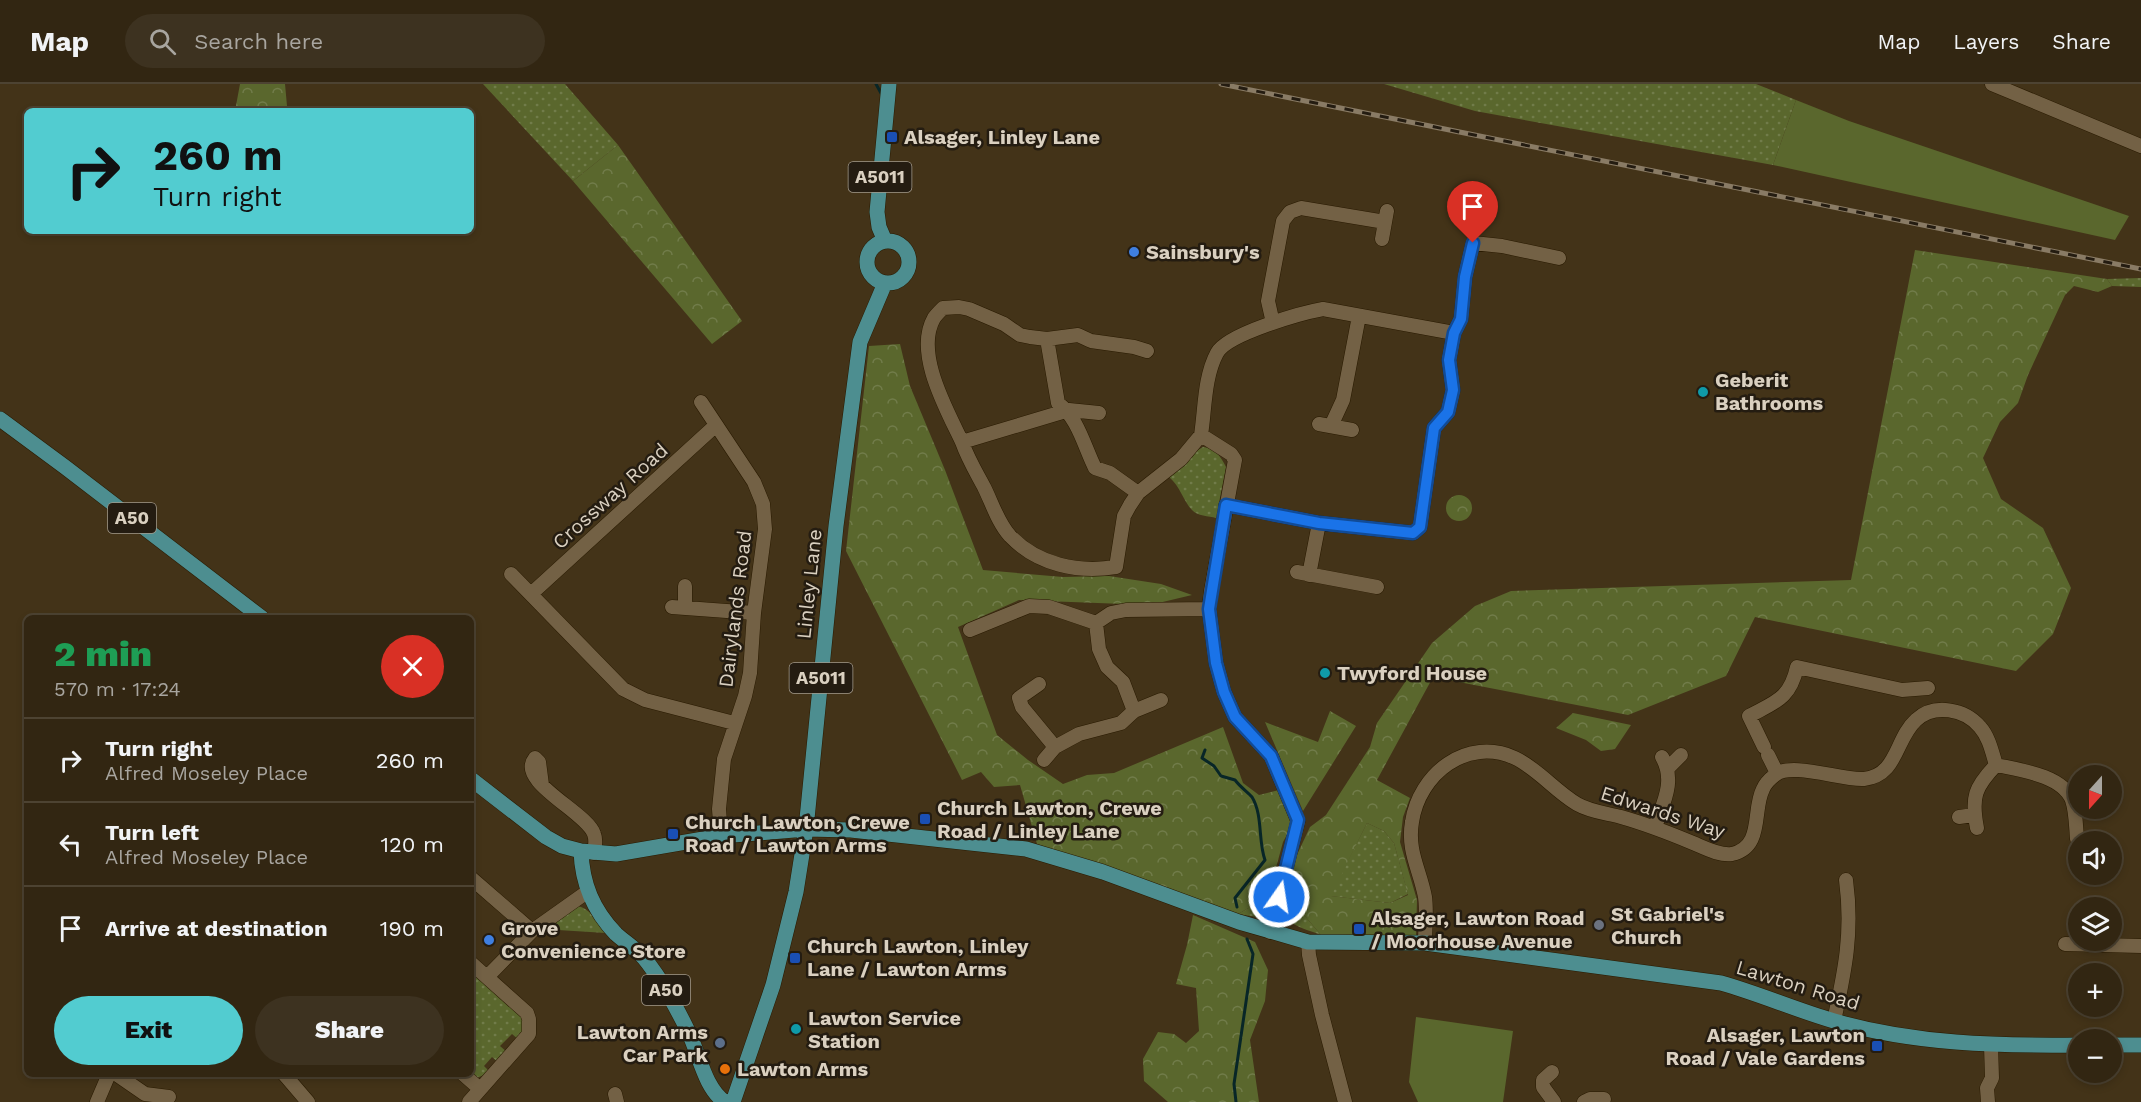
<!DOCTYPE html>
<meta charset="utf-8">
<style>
:root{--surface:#322612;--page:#3d3220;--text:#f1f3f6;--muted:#a8a59f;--line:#4d4332;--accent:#52ccd0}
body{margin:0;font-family:"Work Sans",sans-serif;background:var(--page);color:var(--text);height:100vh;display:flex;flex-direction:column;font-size:22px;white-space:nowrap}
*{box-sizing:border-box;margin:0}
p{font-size:20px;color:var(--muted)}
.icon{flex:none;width:33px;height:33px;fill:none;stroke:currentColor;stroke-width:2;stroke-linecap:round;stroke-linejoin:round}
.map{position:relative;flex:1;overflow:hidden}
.sheet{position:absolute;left:24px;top:531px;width:450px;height:462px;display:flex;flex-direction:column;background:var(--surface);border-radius:9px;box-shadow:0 3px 9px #0003,0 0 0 2px var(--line)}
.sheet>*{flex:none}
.guide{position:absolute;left:24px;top:24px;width:450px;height:126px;border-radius:9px;box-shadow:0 3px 9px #0003,0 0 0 2px var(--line);background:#52ccd0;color:#111;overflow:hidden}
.needle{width:39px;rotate:201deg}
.tools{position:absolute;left:2068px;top:681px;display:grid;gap:12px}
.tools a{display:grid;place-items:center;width:54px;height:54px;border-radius:50%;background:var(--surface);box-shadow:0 3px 9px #0003,0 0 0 2px var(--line);font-size:30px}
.pin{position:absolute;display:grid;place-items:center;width:51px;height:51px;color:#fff;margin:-62px -26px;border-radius:50% 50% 50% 0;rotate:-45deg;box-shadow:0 0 6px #0007}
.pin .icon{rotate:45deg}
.me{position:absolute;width:66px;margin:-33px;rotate:13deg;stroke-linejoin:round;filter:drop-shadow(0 0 4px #0008)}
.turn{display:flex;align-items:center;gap:21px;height:126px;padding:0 30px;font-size:27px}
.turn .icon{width:78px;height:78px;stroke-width:2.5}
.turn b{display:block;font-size:42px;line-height:51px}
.round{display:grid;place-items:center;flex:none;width:63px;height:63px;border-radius:32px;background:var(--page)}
.summary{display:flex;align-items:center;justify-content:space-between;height:102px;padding:0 30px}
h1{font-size:36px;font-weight:800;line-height:45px;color:#1e9e55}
.action{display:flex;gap:12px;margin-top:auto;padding:12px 30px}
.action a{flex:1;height:69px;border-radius:36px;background:var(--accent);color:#111;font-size:24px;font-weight:800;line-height:69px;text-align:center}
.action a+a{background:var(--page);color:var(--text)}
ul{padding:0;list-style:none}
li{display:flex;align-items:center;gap:18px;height:84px;padding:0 30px;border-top:2px solid var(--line)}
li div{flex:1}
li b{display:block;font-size:22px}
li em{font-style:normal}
header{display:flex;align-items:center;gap:36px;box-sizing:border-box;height:84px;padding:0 30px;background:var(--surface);border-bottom:2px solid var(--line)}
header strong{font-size:28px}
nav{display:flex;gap:33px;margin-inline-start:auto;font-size:21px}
.search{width:420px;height:54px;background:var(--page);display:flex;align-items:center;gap:15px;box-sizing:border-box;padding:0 21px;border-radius:33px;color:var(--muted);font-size:22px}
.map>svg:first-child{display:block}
</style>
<header>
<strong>Map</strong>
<div class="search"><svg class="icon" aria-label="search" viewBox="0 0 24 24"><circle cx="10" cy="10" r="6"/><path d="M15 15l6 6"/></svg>Search here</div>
<nav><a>Map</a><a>Layers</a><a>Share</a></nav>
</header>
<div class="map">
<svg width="2141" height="1018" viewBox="0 0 2141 1018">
<defs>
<pattern id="grass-dots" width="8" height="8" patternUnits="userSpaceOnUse" patternTransform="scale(1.5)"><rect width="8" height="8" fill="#5a672d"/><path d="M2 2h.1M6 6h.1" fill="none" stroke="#717c4a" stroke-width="1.8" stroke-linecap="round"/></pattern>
<pattern id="forest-crowns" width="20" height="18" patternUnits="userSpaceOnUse" patternTransform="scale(1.5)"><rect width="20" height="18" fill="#5a672d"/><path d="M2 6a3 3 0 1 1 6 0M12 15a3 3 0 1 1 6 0" fill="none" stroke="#717c4a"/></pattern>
</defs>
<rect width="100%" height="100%" fill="#433318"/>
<path fill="url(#grass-dots)" d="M 483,0 L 565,0 L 618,61 L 573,97 Z
M 1384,0 L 1756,0 L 1796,16 L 1773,81 L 1475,27 Z
M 2141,194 L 2141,203 L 2112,202 L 2107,195 Z
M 1203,363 C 1215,364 1221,373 1226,383 L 1216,434 C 1209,432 1197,432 1192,426 C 1184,418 1180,402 1169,393 L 1186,380 L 1198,366 Z
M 1367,739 L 1384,747 L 1394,759 L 1408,810 L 1390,819 L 1330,812 Z
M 1287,804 L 1307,808 L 1299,825 L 1321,851 C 1309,846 1283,841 1283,824 C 1283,818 1286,810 1287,804 Z
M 1268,813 L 1265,827 L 1257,833 L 1238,830 Z
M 576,822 C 590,823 598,839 606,849 L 542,845 Z
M 471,887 L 523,932 L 525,941 L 519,956 L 512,950 L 500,962 L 508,969 L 499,979 L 492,973 L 484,982 L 490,988 L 477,994 L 471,990 Z"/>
<path fill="url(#forest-crowns)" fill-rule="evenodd" d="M 240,0 L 285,0 L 287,22 L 294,27 L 235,27 Z
M 618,61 L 742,237 L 712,260 L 573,97 Z
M 1915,166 L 2107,195 L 2112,202 L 2098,208 L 2074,202 L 2065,211 L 2028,291 L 2018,319 L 2000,338 L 1983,374 L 2001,415 L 2043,444 L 2071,504 L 2053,550 L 2016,587 L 1755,533 L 1726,592 L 1628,631 L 1433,593 L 1377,696 L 1410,714 L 1403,733 L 1400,758 L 1417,816 L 1416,851 L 1321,851 L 1299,825 L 1307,808 L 1287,804 L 1295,775 L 1310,743 L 1326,731 L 1370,663 L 1377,639 L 1432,559 L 1475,522 L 1511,507 L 1851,496 ZM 1367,739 L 1384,747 L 1394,759 L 1408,811 L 1390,819 L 1331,812 Z
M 900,260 L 910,302 L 945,386 L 983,486 L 1063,493 L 1109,492 L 1161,500 L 1192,511 L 1150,521 L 1019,516 L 958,543 L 997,651 L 1028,676 L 1063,700 L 1087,691 L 1114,689 L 1223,643 L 1243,699 L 1259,711 L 1279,706 L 1296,734 L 1283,758 L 1268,813 L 1238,830 L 1037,760 L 1020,701 L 994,703 L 981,688 L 962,696 L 846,467 L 869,262 Z
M1446 424a13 13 0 1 1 26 0a13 13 0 1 1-26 0Z
M 1330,627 L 1356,642 L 1303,727 L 1265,638 L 1318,658 Z
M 1573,629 L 1631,641 L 1615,665 L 1601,667 L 1586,656 L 1556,644 Z
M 1193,831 L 1255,858 L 1268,886 L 1265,917 L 1250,956 L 1259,1018 L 1168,1018 L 1144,997 L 1143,975 L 1158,948 L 1174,950 L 1186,959 L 1199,947 L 1196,904 L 1176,900 L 1187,861 Z"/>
<path fill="#5a672d" d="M 1796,16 L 1849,37 L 2129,132 L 2115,156 L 1773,81 Z
M 1416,933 L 1513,947 L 1503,1018 L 1418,1018 L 1409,998 Z"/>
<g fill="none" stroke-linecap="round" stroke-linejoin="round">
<path stroke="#082627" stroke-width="3" d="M 876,0 L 882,11
M 1205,666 L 1202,674 L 1214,682 L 1221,692 L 1235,696 C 1241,704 1248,708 1252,713 C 1263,731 1258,757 1265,776 L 1235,814 L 1237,823
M 1236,1018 L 1234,1000 L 1253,870 L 1247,855"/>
<g stroke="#291a00" stroke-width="15">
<path id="minor" d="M 1992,0 L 2141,62
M 1382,155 L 1387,127
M 1273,239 L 1268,217 L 1283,137 L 1290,128 L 1301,124 L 1385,138
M 1047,255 L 1058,319 C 1078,334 1084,362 1095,384 L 1110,389 L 1138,409
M 701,318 L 754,398 L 763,420 L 765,445 L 754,529 L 750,589 L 745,612 L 724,675 L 719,725 L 721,752
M 1099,329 L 1069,326 L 962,358 C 947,326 914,269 934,234 C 936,231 940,227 943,224 L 959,223 L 969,225 L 1004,240 L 1020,251 L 1030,253 L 1047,255 L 1078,251 L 1091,257 L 1134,263 L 1147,267
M 1319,340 L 1352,346
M 1331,342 L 1343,316 L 1359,232
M 962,358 C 968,375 976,388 984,403 C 992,419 998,439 1010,452 C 1038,481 1078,489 1116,483 L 1124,432 L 1130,421 L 1138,409 L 1181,375 L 1201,351
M 1226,421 L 1319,439 L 1413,449 L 1420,443 L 1434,344 L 1448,328 L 1453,306 L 1449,276 L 1454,249 L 1461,235 L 1465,193 L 1473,159 L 1502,162 L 1559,174
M 1297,488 L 1377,503
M 511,490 L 623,605 L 645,616 L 734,639
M 1309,491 L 1319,439
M 531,510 L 715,342
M 672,523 L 754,529
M 685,523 L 685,502
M 970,546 L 1029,522 L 1049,523 L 1096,539
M 1039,600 L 1019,614 L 1022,623 L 1055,663
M 1134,627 L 1161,616
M 1764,663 L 1749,632 C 1775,618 1790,615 1797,583 L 1902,606 L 1928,604
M 1768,671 L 1777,689
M 1044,676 L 1055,663 L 1079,650 L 1121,639 L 1134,627 L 1123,598 L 1107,583 L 1099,565 L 1096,539 L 1111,529 L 1126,526 L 1209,525
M 1996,681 C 2019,686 2062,691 2072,716 C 2076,727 2076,743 2077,755
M 1668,684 L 1681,671
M 542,701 L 539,678 L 535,674 C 516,698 587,728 594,750 C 596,755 595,764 594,769
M 1959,733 L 1974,731
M 1655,743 C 1663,719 1676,697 1662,673
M 1977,744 C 1971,713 1975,703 1996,681
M 471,794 L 532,847
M 1270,848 L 1298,737 L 1271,672 L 1235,633 L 1224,608 L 1216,579 L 1209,525 L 1211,507 L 1235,376 L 1231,370 L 1201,351 C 1205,326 1204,293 1217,269 C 1227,250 1301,229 1323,225 L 1454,249
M 1308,858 L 1309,871 L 1322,931 L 1345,1018
M 1425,859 C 1425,844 1427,827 1425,813 C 1420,786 1407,767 1412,738 C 1419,690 1467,652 1515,674 C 1538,685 1555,707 1577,720 C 1591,728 1606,729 1621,733 C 1646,740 1669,749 1693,759 C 1705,764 1720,772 1732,770 C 1764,763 1752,726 1763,705 C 1765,700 1771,694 1775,691 C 1791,677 1843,697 1864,695 C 1898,691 1895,655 1916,636 C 1934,619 1965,625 1980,643 C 1989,653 1992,668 1996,681
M 2065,860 L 2141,862
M 487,893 L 532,847 L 587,808
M 1834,937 C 1845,886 1853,848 1846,796
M 1552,988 L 1543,996 L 1543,1003 L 1554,1018
M 116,990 L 145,1010 L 169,1013
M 284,990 L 308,1018
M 463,990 L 480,1005
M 615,1010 L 617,1018
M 97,1018 L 109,990
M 469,1018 L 529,950 L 529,935 L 527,929 L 471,879
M 1584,1018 L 1590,1015 L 1604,1015
M 1988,1018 L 1987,1004 L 1992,994 L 1991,961"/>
</g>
<g stroke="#291a00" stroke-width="16">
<path id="major" d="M 885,157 L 879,143 L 877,128 L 889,0
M867 178a21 21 0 1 1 42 0a21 21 0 1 1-42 0Z
M 0,335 L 65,383 L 262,534
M 471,695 L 546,753 L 562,762 L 581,767 L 616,770 L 721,752 L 806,745 L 851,746 L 1026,765 L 1103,788 L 1239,838 L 1308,858 L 1425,859 L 1721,899 C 1760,910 1796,926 1834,937 C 1914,960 1997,962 2079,961
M 581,767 C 582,800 593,826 616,850 C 625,858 636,865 644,874 C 662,896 675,921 687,945 C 699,968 704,1004 725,1018
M 2112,961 L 2141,961
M 733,1018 L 773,901 L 796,808 L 806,745 L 836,442 L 860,258 L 885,199"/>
</g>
<use href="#minor" stroke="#736145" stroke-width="14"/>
<use href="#major" stroke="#4d8e90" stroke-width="15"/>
<g stroke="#897b65" stroke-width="5">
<path id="rail" d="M 1221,0 L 2141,185"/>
</g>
<use href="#rail" stroke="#241c11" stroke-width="3" stroke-dasharray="9" stroke-linecap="butt"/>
</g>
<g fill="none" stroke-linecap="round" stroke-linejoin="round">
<g stroke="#114b97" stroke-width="15">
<path id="route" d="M 1279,813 L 1298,736 L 1271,672 L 1235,633 L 1224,608 L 1216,579 L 1209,525 L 1226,421 L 1319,439 L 1413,449 L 1420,443 L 1434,344 L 1448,328 L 1453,306 L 1449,276 L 1454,249 L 1461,235 L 1465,193 L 1473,159"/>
</g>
<use href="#route" stroke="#1a73e8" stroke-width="10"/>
</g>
<g fill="#1a4fb4" stroke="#241c11" stroke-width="2">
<rect x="886" y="47" width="12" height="12" rx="3"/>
<rect x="919" y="729" width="12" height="12" rx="3"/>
<rect x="667" y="744" width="12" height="12" rx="3"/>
<rect x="1353" y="839" width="12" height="12" rx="3"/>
<rect x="789" y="868" width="12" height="12" rx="3"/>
<rect x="1871" y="956" width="12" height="12" rx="3"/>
</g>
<g fill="#3f7fe0" stroke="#241c11" stroke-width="2">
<circle cx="1134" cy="168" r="6"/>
<circle cx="489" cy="856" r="6"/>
</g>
<g fill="#0f9aa8" stroke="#241c11" stroke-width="2">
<circle cx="1703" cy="308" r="6"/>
<circle cx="1325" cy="589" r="6"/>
<circle cx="796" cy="945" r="6"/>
</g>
<circle fill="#6b7280" stroke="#241c11" stroke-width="2" cx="1599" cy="841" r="6"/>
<circle fill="#5c6f8a" stroke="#241c11" stroke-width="2" cx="720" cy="959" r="6"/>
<circle fill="#e8710a" stroke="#241c11" stroke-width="2" cx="725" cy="985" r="6"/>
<g text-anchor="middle" stroke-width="5" stroke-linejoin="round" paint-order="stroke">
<g fill="#241c11" stroke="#a39a8c" stroke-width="1.5">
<rect x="848.5" y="78" width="63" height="30" rx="4.5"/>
<rect x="108" y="419" width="48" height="30" rx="4.5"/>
<rect x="789.5" y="579" width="63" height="30" rx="4.5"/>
<rect x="642" y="891" width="48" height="30" rx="4.5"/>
</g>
<g font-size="18" font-weight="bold" fill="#dad0c0">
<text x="880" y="99">A5011</text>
<text x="132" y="440">A50</text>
<text x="821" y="600">A5011</text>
<text x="666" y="912">A50</text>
</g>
<g font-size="20" font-weight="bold" fill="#dad0c0" stroke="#241c11" text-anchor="start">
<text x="904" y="60">Alsager, Linley Lane</text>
<text x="1146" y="175">Sainsbury's</text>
<text x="1715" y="303">Geberit<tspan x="1715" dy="23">Bathrooms</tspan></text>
<text x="1337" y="596">Twyford House</text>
<text x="937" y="731">Church Lawton, Crewe<tspan x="937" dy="23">Road / Linley Lane</tspan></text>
<text x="685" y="745">Church Lawton, Crewe<tspan x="685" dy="23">Road / Lawton Arms</tspan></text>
<text x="1611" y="837">St Gabriel's<tspan x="1611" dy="23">Church</tspan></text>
<text x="1371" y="841">Alsager, Lawton Road<tspan x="1371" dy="23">/ Moorhouse Avenue</tspan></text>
<text x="501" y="851">Grove<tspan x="501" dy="23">Convenience Store</tspan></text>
<text x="807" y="869">Church Lawton, Linley<tspan x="807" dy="23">Lane / Lawton Arms</tspan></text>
<text x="808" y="941">Lawton Service<tspan x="808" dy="23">Station</tspan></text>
<text x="708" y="955" text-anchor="end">Lawton Arms<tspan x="708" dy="23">Car Park</tspan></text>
<text x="1865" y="958" text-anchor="end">Alsager, Lawton<tspan x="1865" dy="23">Road / Vale Gardens</tspan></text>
<text x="737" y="992">Lawton Arms</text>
</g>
<g font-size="20" fill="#dad0c0" stroke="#241c11">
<text transform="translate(610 412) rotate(-42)" y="7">Crossway Road</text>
<text transform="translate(809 500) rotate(-84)" y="7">Linley Lane</text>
<text transform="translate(735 525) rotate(-83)" y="7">Dairylands Road</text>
<text transform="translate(1663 728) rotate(18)" y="7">Edwards Way</text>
<text transform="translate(1798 901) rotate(17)" y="7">Lawton Road</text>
</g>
</g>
</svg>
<div class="tools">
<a><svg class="needle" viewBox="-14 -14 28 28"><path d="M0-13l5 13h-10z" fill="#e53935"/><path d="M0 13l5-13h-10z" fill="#a8a59f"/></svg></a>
<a><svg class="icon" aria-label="sound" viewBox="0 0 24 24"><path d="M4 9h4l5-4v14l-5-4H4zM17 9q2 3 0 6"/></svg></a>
<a><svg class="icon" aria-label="layers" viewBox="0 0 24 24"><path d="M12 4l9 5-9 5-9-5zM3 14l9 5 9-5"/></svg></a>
<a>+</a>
<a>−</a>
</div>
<div class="pin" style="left:1473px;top:159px;background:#d93025"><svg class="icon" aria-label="arrive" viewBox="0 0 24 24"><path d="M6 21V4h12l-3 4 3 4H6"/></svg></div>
<svg class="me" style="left:1279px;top:813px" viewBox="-20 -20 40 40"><circle r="17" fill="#1a73e8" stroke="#fff" stroke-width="3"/><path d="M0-11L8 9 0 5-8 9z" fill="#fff"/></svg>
<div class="guide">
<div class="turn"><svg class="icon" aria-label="right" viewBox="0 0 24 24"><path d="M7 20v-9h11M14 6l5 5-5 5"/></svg><div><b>260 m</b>Turn right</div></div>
</div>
<section class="sheet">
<div class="summary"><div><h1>2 min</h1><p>570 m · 17:24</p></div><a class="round" style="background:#d93025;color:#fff"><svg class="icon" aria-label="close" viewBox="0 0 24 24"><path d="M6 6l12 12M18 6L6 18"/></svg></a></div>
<ul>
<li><svg class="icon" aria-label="right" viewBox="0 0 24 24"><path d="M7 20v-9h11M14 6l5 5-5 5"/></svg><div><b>Turn right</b><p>Alfred Moseley Place</p></div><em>260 m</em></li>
<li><svg class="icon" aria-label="left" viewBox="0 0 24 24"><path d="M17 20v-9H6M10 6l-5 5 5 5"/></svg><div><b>Turn left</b><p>Alfred Moseley Place</p></div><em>120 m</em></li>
<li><svg class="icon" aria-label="arrive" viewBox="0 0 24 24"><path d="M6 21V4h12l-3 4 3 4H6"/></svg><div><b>Arrive at destination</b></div><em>190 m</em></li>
</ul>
<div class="action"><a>Exit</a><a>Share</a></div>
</section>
</div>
